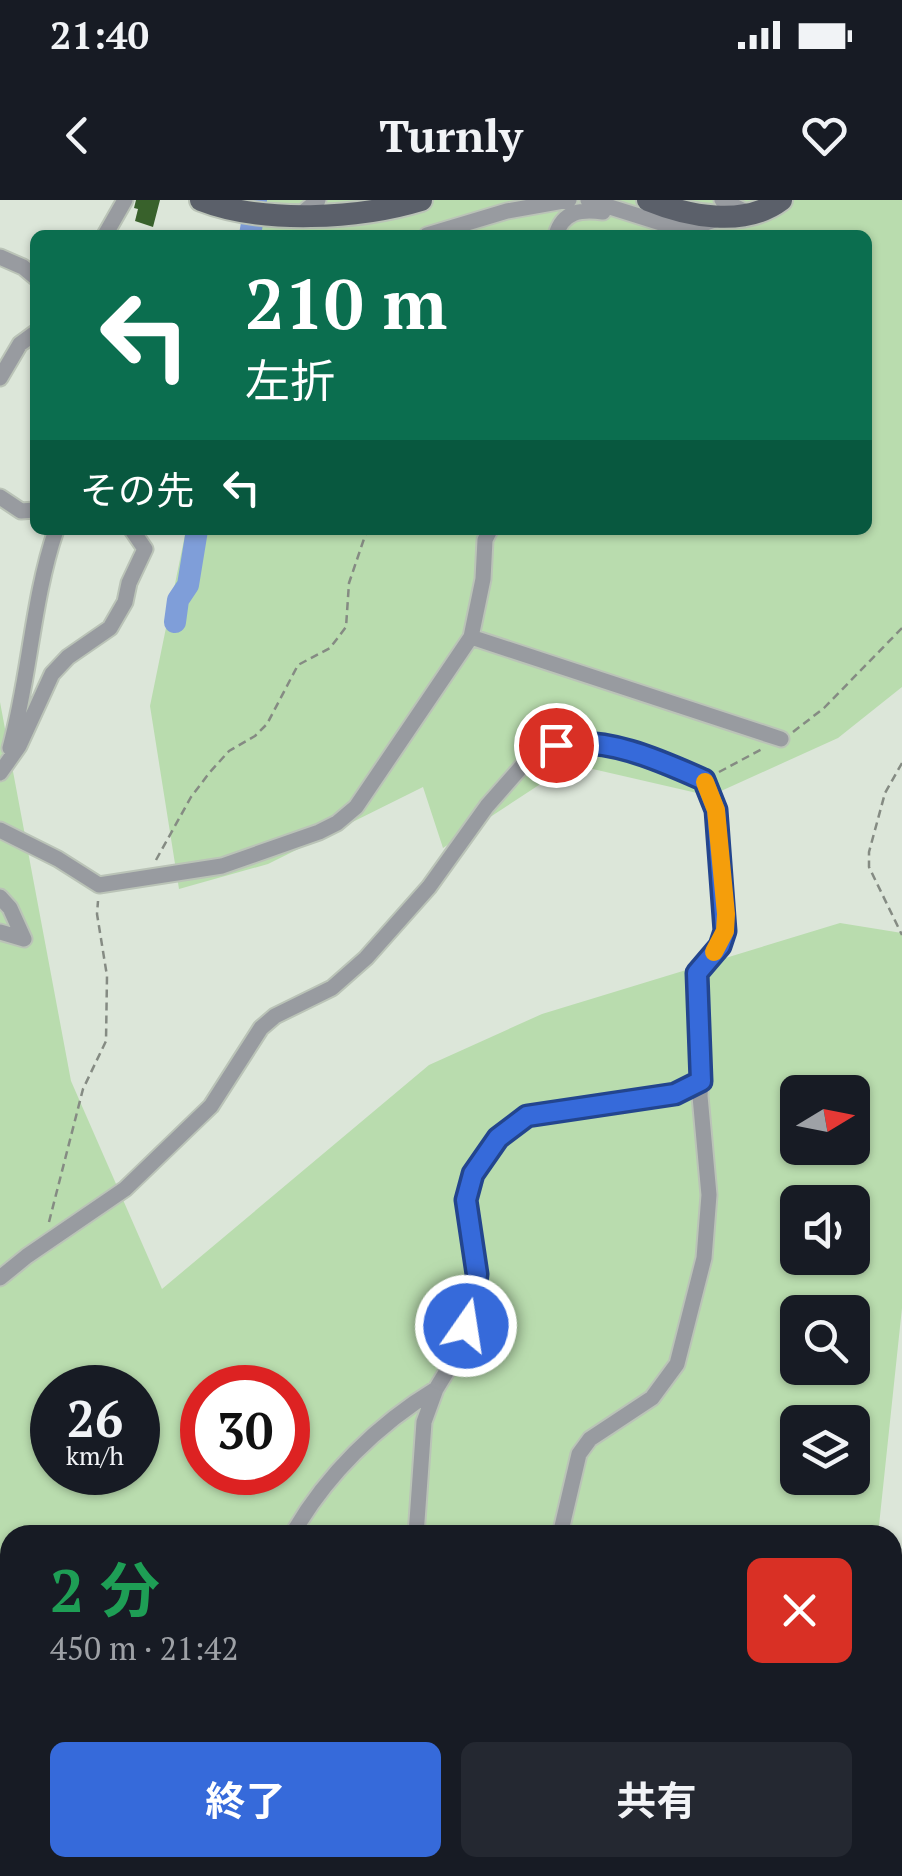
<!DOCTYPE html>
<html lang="ja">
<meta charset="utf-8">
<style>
:root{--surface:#171b24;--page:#242831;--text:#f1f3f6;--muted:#9ea1a6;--accent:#366ada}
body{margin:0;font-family:"PT Serif","Noto Sans JP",serif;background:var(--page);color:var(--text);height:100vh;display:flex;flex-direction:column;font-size:38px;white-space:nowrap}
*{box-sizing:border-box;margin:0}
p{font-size:32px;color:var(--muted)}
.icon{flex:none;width:55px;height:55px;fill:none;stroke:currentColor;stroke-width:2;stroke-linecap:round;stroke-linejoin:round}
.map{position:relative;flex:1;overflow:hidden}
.sheet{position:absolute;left:0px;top:1325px;width:902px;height:352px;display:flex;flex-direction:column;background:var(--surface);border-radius:30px 30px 0 0;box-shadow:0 2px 8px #0004}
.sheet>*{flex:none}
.banner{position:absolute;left:30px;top:30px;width:842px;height:305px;border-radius:15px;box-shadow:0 2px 8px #0004;background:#0b6e4f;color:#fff;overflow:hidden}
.needle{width:65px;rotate:80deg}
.tools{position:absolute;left:780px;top:875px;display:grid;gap:20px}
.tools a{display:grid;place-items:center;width:90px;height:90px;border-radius:15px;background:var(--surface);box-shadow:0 2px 8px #0004;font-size:50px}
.speed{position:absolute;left:30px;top:1165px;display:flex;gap:20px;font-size:50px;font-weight:700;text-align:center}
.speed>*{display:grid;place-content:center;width:130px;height:130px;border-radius:50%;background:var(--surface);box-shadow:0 2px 8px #0004;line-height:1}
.speed small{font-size:25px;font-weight:400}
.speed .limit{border:15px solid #d22;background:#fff;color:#111}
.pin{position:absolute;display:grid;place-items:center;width:85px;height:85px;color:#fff;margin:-42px;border:5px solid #fff;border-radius:50%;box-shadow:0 2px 10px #0007}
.me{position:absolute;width:110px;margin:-55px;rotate:13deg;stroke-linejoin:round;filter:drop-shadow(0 0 8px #0008)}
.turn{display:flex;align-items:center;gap:35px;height:210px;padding:0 50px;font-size:45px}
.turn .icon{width:130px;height:130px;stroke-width:2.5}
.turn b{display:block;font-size:70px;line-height:85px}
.then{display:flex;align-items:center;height:95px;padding:0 50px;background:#0003;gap:20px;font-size:38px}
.round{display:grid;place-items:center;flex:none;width:105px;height:105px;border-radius:15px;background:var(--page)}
.summary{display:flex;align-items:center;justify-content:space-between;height:170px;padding:0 50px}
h1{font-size:60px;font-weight:700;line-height:75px;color:#1e9e55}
.primary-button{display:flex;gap:20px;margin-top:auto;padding:20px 50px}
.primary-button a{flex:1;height:115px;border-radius:15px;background:var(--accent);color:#fff;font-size:40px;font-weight:700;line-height:115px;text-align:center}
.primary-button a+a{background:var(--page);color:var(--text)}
.status{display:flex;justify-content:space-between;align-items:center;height:70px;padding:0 50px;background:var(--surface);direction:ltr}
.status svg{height:28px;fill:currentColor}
header{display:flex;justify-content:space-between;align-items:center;height:130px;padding:0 50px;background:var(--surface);font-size:45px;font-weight:700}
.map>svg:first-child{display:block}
</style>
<div class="status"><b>21:40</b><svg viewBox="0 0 49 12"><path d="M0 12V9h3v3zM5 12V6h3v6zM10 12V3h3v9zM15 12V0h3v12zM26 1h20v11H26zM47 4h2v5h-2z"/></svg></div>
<header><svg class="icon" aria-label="back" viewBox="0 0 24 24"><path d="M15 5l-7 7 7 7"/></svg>Turnly<svg class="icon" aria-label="heart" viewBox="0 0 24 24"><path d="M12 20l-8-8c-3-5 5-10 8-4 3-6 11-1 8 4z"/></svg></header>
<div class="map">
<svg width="902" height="1676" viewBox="0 0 902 1676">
<rect width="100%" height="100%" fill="#dce6d9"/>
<path fill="#b9dcae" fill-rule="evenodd" d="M 253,0 L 902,0 L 902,487 L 838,538 L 710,596 L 571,564 L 443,648 L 423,587 L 268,664 L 179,689 L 150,506 L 186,330 L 868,330 L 868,35 L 246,35 Z
M 0,502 L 71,881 L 162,1089 L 429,865 L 542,814 L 840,723 L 902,733 L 902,1108 L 878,1335 L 10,1335 L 10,1668 L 892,1668 L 893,1550 L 902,1561 L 902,1676 L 0,1676 ZM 798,892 L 852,892 L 852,948 L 798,948 ZM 798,1002 L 852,1002 L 852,1058 L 798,1058 ZM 798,1112 L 852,1112 L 852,1168 L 798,1168 ZM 52,1188 L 138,1188 L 138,1272 L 52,1272 ZM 202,1188 L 288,1188 L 288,1272 L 202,1272 ZM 798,1222 L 852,1222 L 852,1278 L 798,1278 Z"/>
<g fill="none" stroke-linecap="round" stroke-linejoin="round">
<path stroke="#7f9ed9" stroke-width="22" d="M 250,35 L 256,0
M 175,422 L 178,400 L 188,385 L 197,330"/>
</g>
<path fill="#38612b" d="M 136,0 L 160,0 L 153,27 L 135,21 L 138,9 L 134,8 Z"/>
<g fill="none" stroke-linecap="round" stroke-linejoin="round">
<g stroke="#bac3b7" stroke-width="19">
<path id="street" d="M 588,0 L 661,23 L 694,27 L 715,20
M 722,0 L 748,13
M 301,14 L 318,0
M 105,35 L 125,0
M 427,35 L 507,11 L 569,0
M 556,35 C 563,11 581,9 603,12
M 0,57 L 23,67 L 35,77
M 0,178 L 20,144 L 35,133
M 0,297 L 21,311 L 35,310
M 471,437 L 781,539
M 10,548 C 30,477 32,400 56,330
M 0,573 L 19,546 L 52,474 L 68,457 L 110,428 L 125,402 L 129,383 L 145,349 L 132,330
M 0,630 L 58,659 L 99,685 L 222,666 L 319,632 L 337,623 L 356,607 L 471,437 L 483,379 L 485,340 L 490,330
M 0,697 L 10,708 L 24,739 L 0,732
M 0,1078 L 27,1056 L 125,989 L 211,906 L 261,828 L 275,816 L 332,788 L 366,758 L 429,687 L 487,606 L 523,565 L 557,545 L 577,541 L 614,548 L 666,563 L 704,580 L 716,611 L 726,714 L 720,746 L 697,773 L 695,786 L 702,851 L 700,896 L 709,995 L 704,1058 L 677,1164 L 652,1198 L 590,1239 L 579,1254 L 560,1335
M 292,1335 C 325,1276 378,1224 436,1189
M 416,1335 L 424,1222 L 436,1189 L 450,1166 L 474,1100 L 477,1074 L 466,1000 L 473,974 L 498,938 L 527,916 L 675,894 L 701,881
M 111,1676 L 113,1668"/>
</g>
<g stroke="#bac3b7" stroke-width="26">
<path id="primary" d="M 201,0 C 262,24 359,19 421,0
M 648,0 C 687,16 744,28 781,0"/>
</g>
<path stroke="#858b83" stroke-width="2.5" stroke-dasharray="8 5" stroke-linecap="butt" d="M 793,532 L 824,508 L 902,428
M 902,563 L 885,593 L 869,652 L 869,667 L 902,735
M 719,572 L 764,548
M 156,660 L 191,597 L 210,572 L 229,551 L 255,536 L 267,524 L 298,465 L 330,448 L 346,427 L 349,383 L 367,330
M 49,1022 L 83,889 L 106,841 L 107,776 L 97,714 L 98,701
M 892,1457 L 902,1473
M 352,1668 L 355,1676"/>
<use href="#street" stroke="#989ba0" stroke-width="15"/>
<use href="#primary" stroke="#5b606a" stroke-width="22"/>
</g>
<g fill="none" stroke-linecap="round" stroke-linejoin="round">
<g stroke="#23458e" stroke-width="25">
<path id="route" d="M 466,1126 L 474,1100 L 477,1074 L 466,1000 L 473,974 L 498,938 L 527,916 L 675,894 L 701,881 L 697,773 L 720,746 L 725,731 L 716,610 L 704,580 C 659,560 607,536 556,545"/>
</g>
<use href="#route" stroke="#366ada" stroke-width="18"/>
<path stroke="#f59e0b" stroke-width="18" d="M 705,582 L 716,610 L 726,714 L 725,731 L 714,752"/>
</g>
</svg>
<div class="tools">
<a><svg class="needle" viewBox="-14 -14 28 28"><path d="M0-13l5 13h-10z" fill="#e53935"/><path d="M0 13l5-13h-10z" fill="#9ea1a6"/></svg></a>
<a><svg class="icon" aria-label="sound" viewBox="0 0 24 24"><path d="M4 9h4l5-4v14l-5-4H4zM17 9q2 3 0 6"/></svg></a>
<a><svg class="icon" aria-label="search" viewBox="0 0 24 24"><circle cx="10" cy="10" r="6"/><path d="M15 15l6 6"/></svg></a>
<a><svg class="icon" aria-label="layers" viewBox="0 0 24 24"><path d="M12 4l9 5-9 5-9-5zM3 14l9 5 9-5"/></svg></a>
</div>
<div class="speed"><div>26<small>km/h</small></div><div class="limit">30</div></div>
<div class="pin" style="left:556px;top:545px;background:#d93025"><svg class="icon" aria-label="arrive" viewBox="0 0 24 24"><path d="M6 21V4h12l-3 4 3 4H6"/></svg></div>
<svg class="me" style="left:466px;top:1126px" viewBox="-20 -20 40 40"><circle r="17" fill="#366ada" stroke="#fff" stroke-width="3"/><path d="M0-11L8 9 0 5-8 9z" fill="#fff"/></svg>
<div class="banner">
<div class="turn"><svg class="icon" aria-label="left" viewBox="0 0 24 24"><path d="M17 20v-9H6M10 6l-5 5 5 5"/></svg><div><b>210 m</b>左折</div></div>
<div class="then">その先<svg class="icon" aria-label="left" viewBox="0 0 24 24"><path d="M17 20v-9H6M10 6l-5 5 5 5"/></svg></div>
</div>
<section class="sheet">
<div class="summary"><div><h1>2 分</h1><p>450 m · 21:42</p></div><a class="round" style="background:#d93025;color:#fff"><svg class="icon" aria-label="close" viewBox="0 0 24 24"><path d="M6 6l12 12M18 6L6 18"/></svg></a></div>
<div class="primary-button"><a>終了</a><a>共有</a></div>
</section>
</div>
